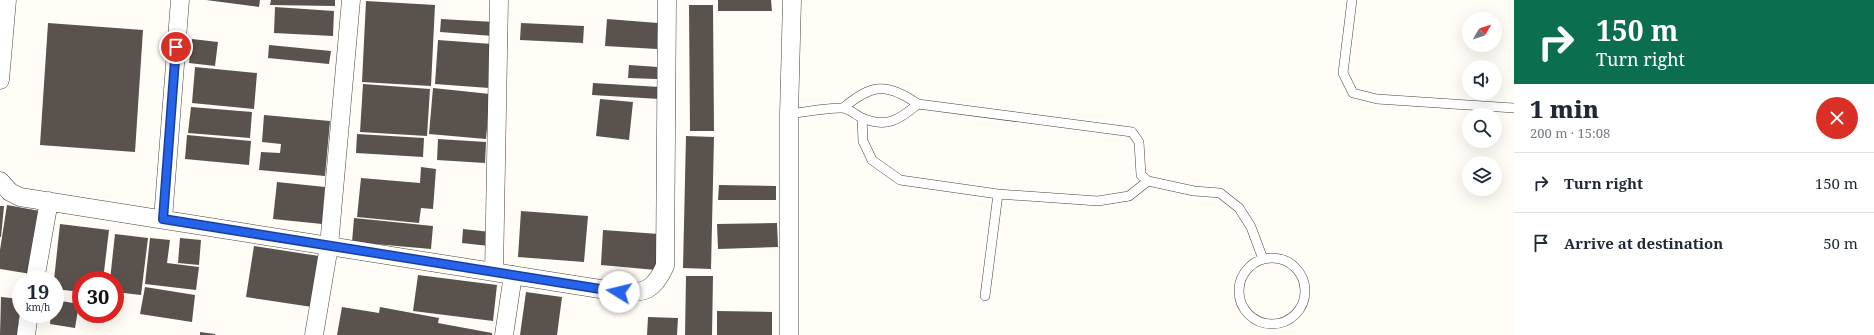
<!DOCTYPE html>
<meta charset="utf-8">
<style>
:root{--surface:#fff;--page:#f2f2f3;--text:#1f2937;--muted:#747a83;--line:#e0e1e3}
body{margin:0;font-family:"Noto Serif",serif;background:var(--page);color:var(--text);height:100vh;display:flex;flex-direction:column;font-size:15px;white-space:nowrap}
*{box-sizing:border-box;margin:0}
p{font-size:13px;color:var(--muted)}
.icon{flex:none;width:22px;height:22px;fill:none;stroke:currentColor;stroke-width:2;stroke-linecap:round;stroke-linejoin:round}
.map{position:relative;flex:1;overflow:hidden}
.details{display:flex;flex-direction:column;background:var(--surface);width:360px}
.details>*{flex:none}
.guide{background:#0b6e4f;color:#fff;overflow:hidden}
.needle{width:26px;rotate:51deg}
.controls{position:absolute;left:1462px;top:12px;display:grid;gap:8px}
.controls a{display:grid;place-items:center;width:40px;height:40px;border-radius:50%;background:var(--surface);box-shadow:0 4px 16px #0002;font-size:20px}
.speed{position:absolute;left:12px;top:271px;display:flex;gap:8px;font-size:20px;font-weight:700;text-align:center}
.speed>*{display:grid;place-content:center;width:52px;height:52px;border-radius:50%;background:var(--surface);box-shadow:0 4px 16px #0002;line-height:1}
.speed small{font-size:10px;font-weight:400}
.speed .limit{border:6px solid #d22;background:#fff;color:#111}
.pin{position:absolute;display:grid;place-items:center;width:34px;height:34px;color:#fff;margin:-17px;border:2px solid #fff;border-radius:50%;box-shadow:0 1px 4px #0007}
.me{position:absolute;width:44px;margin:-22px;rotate:279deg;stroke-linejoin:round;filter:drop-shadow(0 0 3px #0008)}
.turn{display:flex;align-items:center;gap:14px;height:84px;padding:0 16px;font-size:18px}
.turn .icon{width:52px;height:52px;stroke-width:2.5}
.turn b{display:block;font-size:28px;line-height:34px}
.round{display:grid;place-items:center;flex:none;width:42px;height:42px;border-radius:21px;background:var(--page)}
.overview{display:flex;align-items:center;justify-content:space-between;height:68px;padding:0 16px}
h1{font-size:24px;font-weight:800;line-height:30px}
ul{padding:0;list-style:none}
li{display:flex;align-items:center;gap:12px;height:60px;padding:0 16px;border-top:1px solid var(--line)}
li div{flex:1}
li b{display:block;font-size:15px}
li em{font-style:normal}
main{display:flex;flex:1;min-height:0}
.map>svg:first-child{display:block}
</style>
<main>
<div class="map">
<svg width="1514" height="335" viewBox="0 0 1514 335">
<rect width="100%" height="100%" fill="#fffdf5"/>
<path fill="#5a524d" d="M 206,0 L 260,0 L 259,7 Z
M 271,0 L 335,0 L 335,6 L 270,5 Z
M 718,0 L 771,0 L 772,11 L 718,11 Z
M 366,1 L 435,5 L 431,86 L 362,82 Z
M 689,5 L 713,5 L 714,131 L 690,131 Z
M 275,7 L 334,11 L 333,36 L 274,33 Z
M 441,19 L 494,22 L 493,36 L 440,32 Z
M 607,19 L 658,23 L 657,49 L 605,46 Z
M 48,23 L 143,30 L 135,152 L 40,145 Z
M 521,23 L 584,26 L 583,43 L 520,40 Z
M 192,39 L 218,42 L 215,66 L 189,63 Z
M 438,40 L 492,44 L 489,88 L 435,84 Z
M 269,45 L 331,51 L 329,64 L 268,58 Z
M 629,65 L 658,67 L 657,79 L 628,78 Z
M 195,67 L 257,73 L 254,109 L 192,103 Z
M 593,83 L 660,87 L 660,99 L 592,95 Z
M 363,84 L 430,89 L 427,136 L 360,132 Z
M 433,88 L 490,94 L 486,139 L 429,134 Z
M 600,99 L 633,102 L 629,140 L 596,136 Z
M 191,107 L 252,112 L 250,138 L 188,133 Z
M 264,115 L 330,121 L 325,176 L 259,170 L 261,152 L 280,153 L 281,144 L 262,142 Z
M 357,134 L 424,138 L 423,157 L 356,153 Z
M 187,135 L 251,141 L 249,165 L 185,159 Z
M 686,136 L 714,137 L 711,269 L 683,268 Z
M 438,139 L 486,142 L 485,163 L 437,160 Z
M 421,167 L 436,169 L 433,209 L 421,208 L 419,223 L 357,217 L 361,178 L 420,183 Z
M 277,182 L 325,187 L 322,224 L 273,219 Z
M 719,185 L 776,186 L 776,200 L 718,200 Z
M 7,205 L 40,211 L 31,274 L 0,269 L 0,250 Z
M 0,206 L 4,206 L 1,237 L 0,237 Z
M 521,211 L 588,216 L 584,262 L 518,257 Z
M 354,218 L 433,226 L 431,249 L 352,242 Z
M 777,223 L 778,247 L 718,249 L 717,224 Z
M 60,224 L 109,230 L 103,280 L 81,280 L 81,292 L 55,289 L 54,280 Z
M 463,229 L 491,232 L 489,246 L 462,243 Z
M 603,230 L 659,234 L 656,270 L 601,265 Z
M 115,234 L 148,238 L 141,295 L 115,292 L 115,280 L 110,280 Z
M 150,238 L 170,240 L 167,263 L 199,267 L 196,290 L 145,284 Z
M 180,238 L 201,240 L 199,265 L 178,263 Z
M 254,246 L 319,256 L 312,307 L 246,297 Z
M 418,275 L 497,285 L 493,321 L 413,311 Z
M 686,276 L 713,276 L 712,335 L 685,335 Z
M 145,287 L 195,295 L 192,322 L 140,314 Z
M 526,292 L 562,297 L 557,335 L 520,335 Z
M 1,297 L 21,299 L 17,335 L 0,335 Z
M 55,300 L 79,304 L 75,328 L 50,324 L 51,314 L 55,314 Z
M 342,307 L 379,313 L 380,307 L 439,318 L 438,323 L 492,333 L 492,335 L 337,335 Z
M 717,311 L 772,312 L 772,335 L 717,335 Z
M 648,317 L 678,318 L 677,335 L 647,335 Z
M 200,332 L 215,334 L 215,335 L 200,335 Z"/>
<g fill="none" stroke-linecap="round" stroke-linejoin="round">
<g stroke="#444" stroke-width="10">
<path id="service" d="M 1352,0 L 1343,73 L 1353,93 L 1377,99 L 1514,108
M 843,108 C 872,84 886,82 918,104 L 1132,132 L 1139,142 L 1141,175 L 1148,181 L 1194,191 L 1220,193 L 1239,208 L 1251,227 L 1263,259
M 789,114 C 806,112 824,108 841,108 C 848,108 855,114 860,117 C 886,129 899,120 918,104
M 862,118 L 863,141 L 872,160 L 900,180 L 998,194 L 1098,201 L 1129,196 L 1148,181
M1239 291a33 33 0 1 1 66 0a33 33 0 1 1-66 0Z
M 985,296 L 998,194"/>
</g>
<g stroke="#444" stroke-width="19">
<path id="minor" d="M 0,80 L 7,0
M 0,181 L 10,192 L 20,197 L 619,292 C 645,294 654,290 665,266 L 667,0
M 163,219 L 180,0
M 494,272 L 499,0
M 35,280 L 49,201
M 26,335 L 29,314
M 314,335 L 329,246 L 351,0
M 504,335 L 513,275
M 789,335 L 789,114 L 792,0"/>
</g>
<use href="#service" stroke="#fff" stroke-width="9"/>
<use href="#minor" stroke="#fff" stroke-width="18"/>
</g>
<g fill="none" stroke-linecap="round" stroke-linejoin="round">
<g stroke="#184099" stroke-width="10">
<path id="route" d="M 176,47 L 163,219 L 619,292"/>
</g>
<use href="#route" stroke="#2563eb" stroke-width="7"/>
</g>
</svg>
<div class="controls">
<a><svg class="needle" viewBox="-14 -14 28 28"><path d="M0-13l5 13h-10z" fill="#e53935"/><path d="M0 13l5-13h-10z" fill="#747a83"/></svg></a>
<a><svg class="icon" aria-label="sound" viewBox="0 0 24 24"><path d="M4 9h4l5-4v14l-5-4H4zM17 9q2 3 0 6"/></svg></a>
<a><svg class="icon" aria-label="search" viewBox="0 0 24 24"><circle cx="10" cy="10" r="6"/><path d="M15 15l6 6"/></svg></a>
<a><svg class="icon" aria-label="layers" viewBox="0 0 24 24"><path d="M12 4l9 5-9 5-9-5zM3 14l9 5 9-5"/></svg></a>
</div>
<div class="speed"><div>19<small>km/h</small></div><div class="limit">30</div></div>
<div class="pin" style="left:176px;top:47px;background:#d93025"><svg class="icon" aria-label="arrive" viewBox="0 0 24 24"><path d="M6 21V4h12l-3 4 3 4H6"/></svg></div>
<svg class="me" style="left:619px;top:292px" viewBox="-20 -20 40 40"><circle r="19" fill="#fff"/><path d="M0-13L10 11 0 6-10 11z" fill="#2563eb"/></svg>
</div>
<section class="details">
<div class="guide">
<div class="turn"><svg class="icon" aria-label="right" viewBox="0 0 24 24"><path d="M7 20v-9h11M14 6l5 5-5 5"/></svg><div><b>150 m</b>Turn right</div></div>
</div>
<div class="overview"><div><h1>1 min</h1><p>200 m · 15:08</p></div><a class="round" style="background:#d93025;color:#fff"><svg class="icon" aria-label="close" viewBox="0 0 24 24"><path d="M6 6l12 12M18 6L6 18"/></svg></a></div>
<ul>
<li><svg class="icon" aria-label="right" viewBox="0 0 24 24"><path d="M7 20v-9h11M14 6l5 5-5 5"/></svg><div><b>Turn right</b></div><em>150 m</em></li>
<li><svg class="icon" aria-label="arrive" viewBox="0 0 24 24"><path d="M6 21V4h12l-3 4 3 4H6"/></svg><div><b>Arrive at destination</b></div><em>50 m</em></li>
</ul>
</section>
</main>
